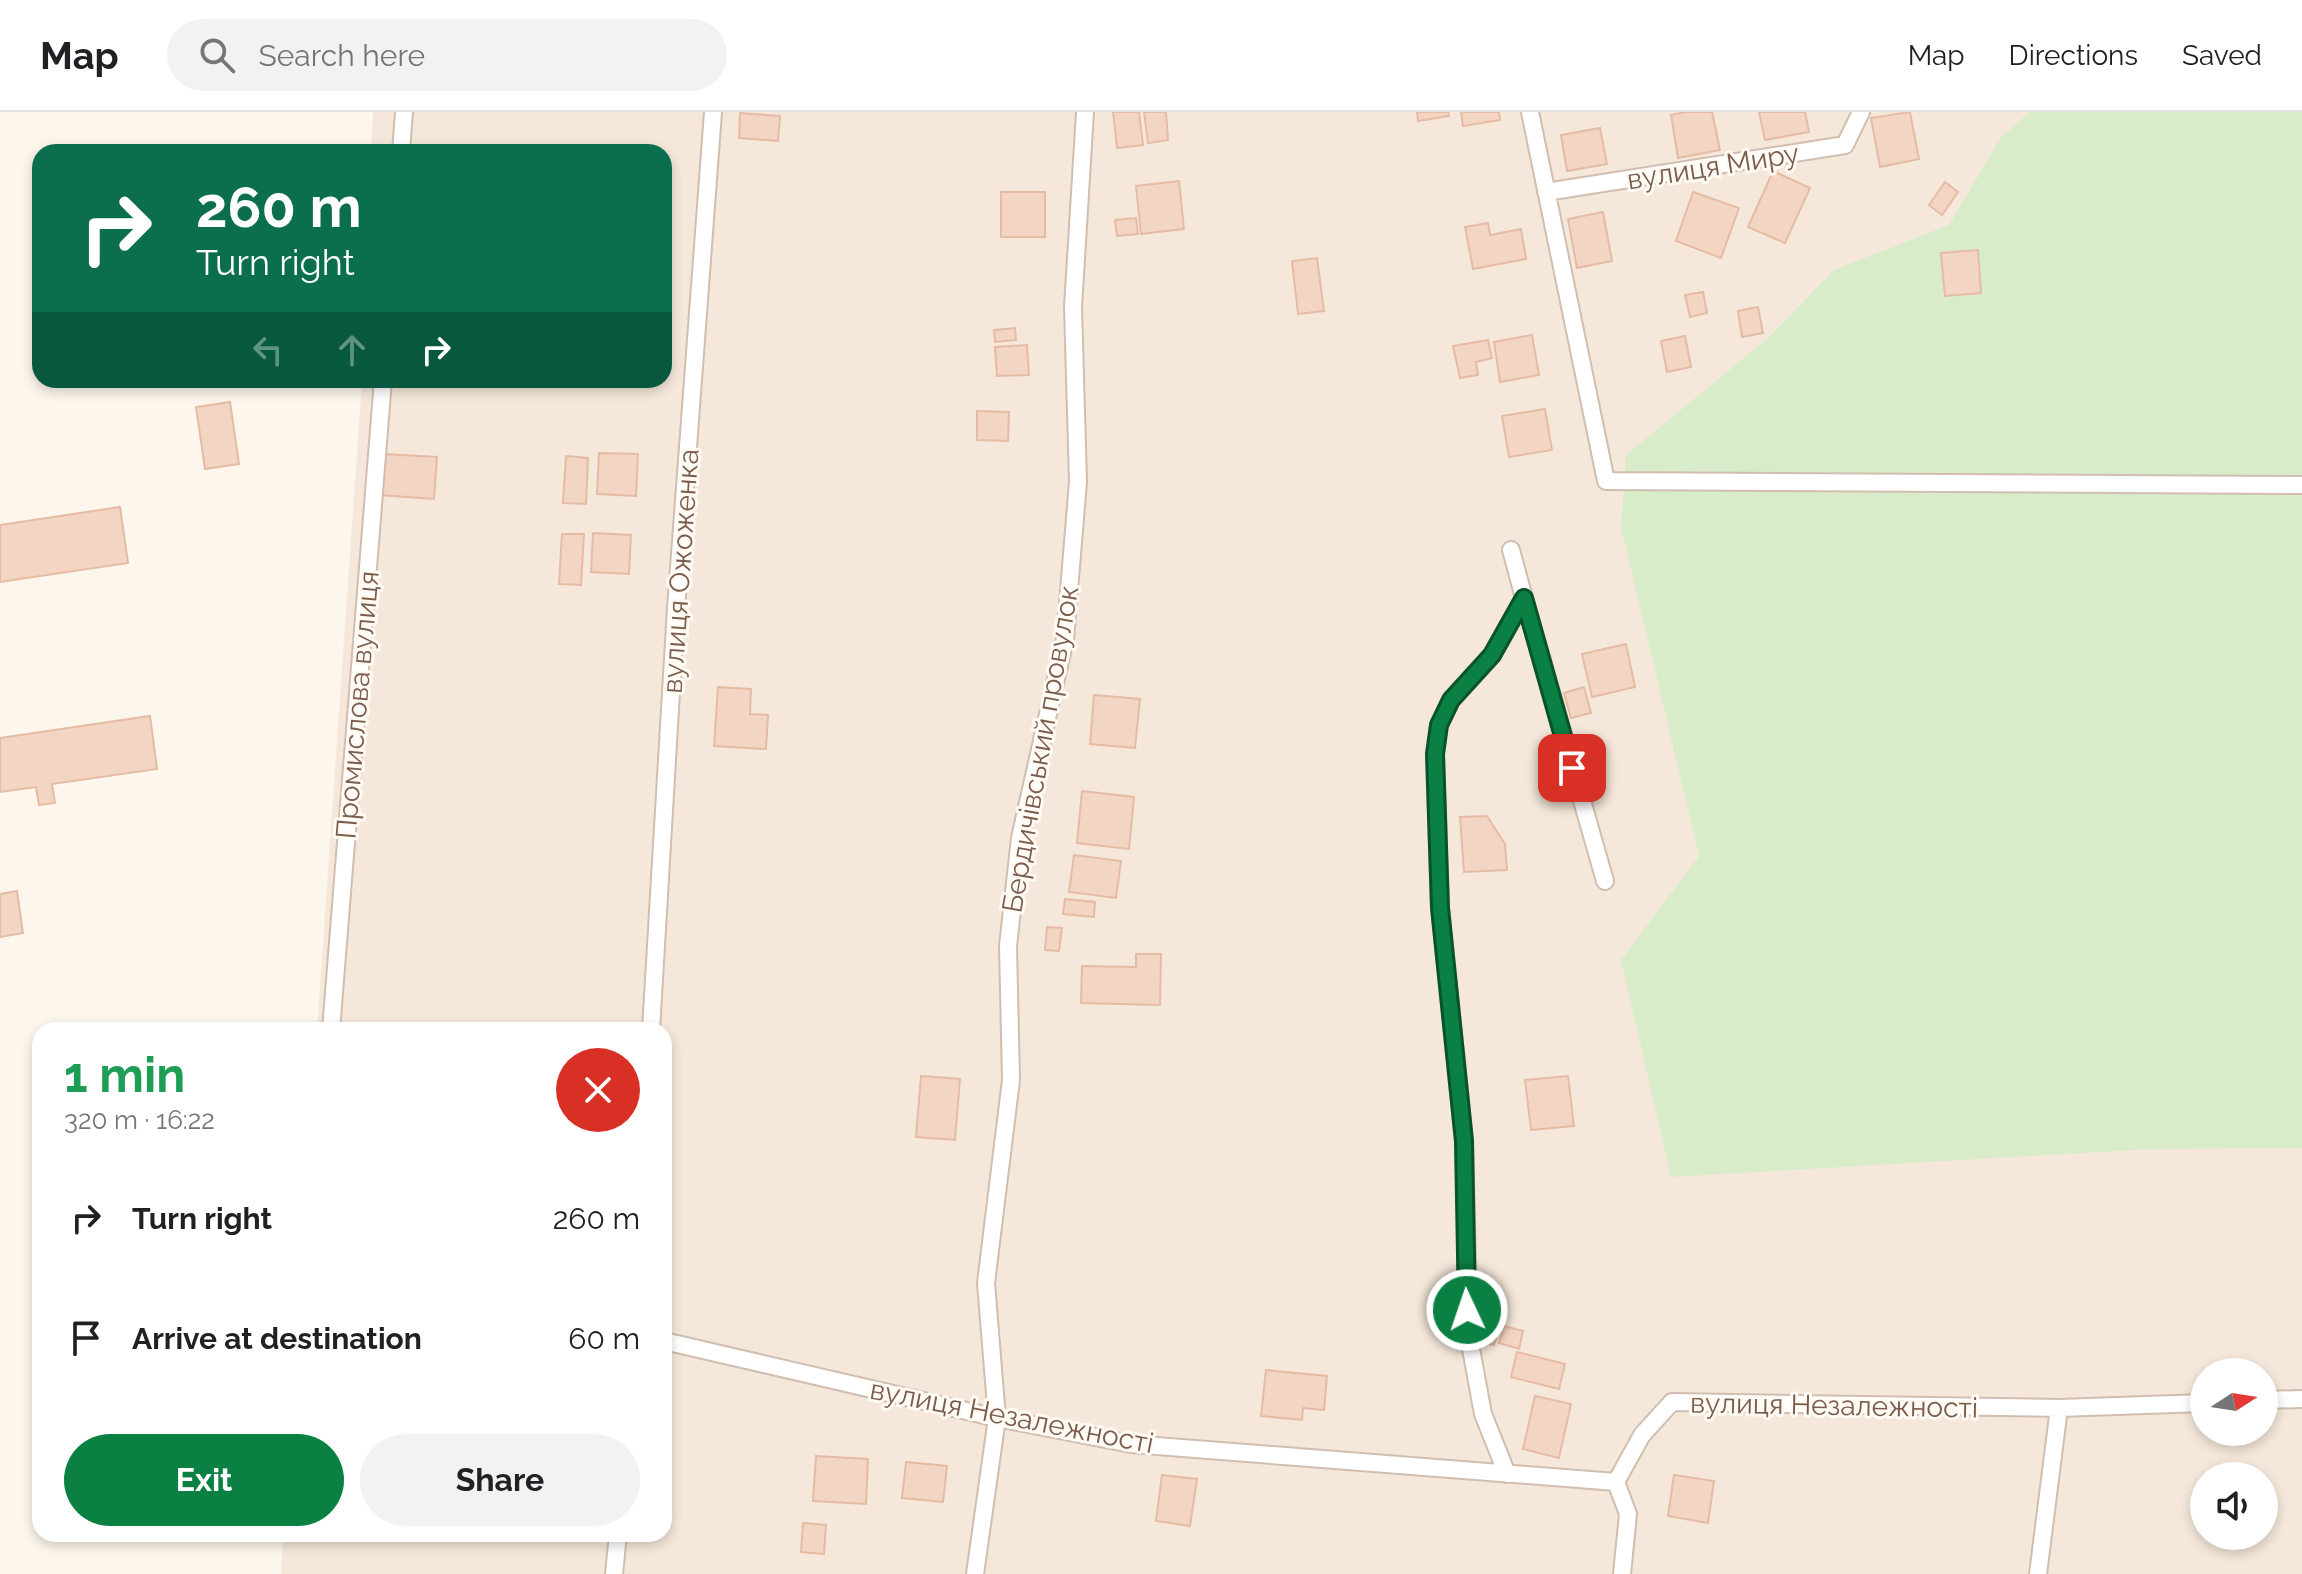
<!DOCTYPE html>
<meta charset="utf-8">
<style>
:root{--surface:#fff;--page:#f2f2f2;--text:#202124;--muted:#757577;--line:#e0e0e0;--accent:#0b8043}
body{margin:0;font-family:Raleway,sans-serif;background:var(--page);color:var(--text);height:100vh;display:flex;flex-direction:column;font-size:30px;white-space:nowrap}
*{box-sizing:border-box;margin:0}
p{font-size:26px;color:var(--muted)}
.icon{flex:none;width:44px;height:44px;fill:none;stroke:currentColor;stroke-width:2;stroke-linecap:round;stroke-linejoin:round}
.map{position:relative;flex:1;overflow:hidden}
.drawer{position:absolute;left:32px;top:910px;width:640px;height:520px;display:flex;flex-direction:column;background:var(--surface);border-radius:24px;box-shadow:0 4px 12px #0003}
.drawer>*{flex:none}
.hud{position:absolute;left:32px;top:32px;width:640px;height:244px;border-radius:24px;box-shadow:0 4px 12px #0003;background:#0b6e4f;color:#fff;overflow:hidden}
.needle{width:52px;rotate:78deg}
.fabs{position:absolute;left:2190px;top:1246px;display:grid;gap:16px}
.fabs a{display:grid;place-items:center;width:88px;height:88px;border-radius:50%;background:var(--surface);box-shadow:0 4px 12px #0003;font-size:40px}
.pin{position:absolute;display:grid;place-items:center;width:68px;height:68px;color:#fff;margin:-34px;border-radius:16px;box-shadow:0 4px 12px #0006}
.me{position:absolute;width:88px;margin:-44px;rotate:357deg;stroke-linejoin:round;filter:drop-shadow(0 0 6px #0008)}
.turn{display:flex;align-items:center;gap:28px;height:168px;padding:0 32px;font-size:36px}
.turn .icon{width:104px;height:104px;stroke-width:2.5}
.turn b{display:block;font-size:56px;line-height:68px}
.lanes{display:flex;align-items:center;height:76px;padding:0 32px;background:#0003;justify-content:center;gap:40px;direction:ltr}
.lanes .off{opacity:.35}
.round{display:grid;place-items:center;flex:none;width:84px;height:84px;border-radius:42px;background:var(--page)}
.head{display:flex;align-items:center;justify-content:space-between;height:136px;padding:0 32px}
h1{font-size:48px;font-weight:700;line-height:60px;color:#1e9e55}
.primary-button{display:flex;gap:16px;margin-top:auto;padding:16px 32px}
.primary-button a{flex:1;height:92px;border-radius:48px;background:var(--accent);color:#fff;font-size:32px;font-weight:700;line-height:92px;text-align:center}
.primary-button a+a{background:var(--page);color:var(--text)}
ul{padding:0;list-style:none}
li{display:flex;align-items:center;gap:24px;height:120px;padding:0 32px}
li div{flex:1}
li b{display:block;font-size:30px}
li em{font-style:normal}
header{display:flex;align-items:center;gap:48px;box-sizing:border-box;height:112px;padding:0 40px;background:var(--surface);border-bottom:2px solid var(--line)}
header strong{font-size:38px}
nav{display:flex;gap:44px;margin-inline-start:auto;font-size:28px}
.search{width:560px;height:72px;background:var(--page);display:flex;align-items:center;gap:20px;box-sizing:border-box;padding:0 28px;border-radius:44px;color:var(--muted);font-size:30px}
.map>svg:first-child{display:block}
</style>
<header>
<strong>Map</strong>
<div class="search"><svg class="icon" aria-label="search" viewBox="0 0 24 24"><circle cx="10" cy="10" r="6"/><path d="M15 15l6 6"/></svg>Search here</div>
<nav><a>Map</a><a>Directions</a><a>Saved</a></nav>
</header>
<div class="map">
<svg width="2302" height="1462" viewBox="0 0 2302 1462">
<rect width="100%" height="100%" fill="#fdf6ec"/>
<path fill="#f5e8da" fill-rule="evenodd" d="M 373,0 L 2302,0 L 2302,1462 L 281,1462 L 283,1422 L 664,1422 L 664,918 L 317,918 L 362,268 L 664,268 L 664,40 L 371,40 ZM 2204,1260 L 2264,1260 L 2264,1320 L 2204,1320 ZM 2204,1364 L 2264,1364 L 2264,1424 L 2204,1424 Z"/>
<path fill="#d8ecc9" d="M 2030,0 L 2302,0 L 2302,1036 L 2152,1037 L 1671,1065 L 1621,848 L 1699,744 L 1621,415 L 1626,343 L 1767,227 L 1834,158 L 1949,113 L 2002,24 Z"/>
<path fill="#f3d5c3" stroke="#e6bba3" stroke-width="2" d="M 1113,0 L 1139,0 L 1143,33 L 1117,36 Z
M 1144,0 L 1166,0 L 1168,28 L 1148,31 Z
M 1417,0 L 1448,0 L 1449,4 L 1418,9 Z
M 1461,0 L 1499,0 L 1500,8 L 1463,14 Z
M 1686,0 L 1712,0 L 1720,38 L 1678,46 L 1671,3 Z
M 1759,0 L 1805,0 L 1809,20 L 1765,28 Z
M 1910,0 L 1919,47 L 1880,55 L 1871,6 Z
M 740,1 L 780,4 L 778,29 L 739,26 Z
M 1600,16 L 1607,52 L 1567,59 L 1561,23 Z
M 1773,59 L 1810,76 L 1785,131 L 1748,115 Z
M 1179,69 L 1184,117 L 1141,122 L 1136,74 Z
M 1945,70 L 1958,80 L 1942,103 L 1929,93 Z
M 1001,80 L 1045,80 L 1045,125 L 1001,125 Z
M 1693,80 L 1739,96 L 1721,146 L 1676,129 Z
M 1603,100 L 1612,149 L 1577,156 L 1568,107 Z
M 1136,106 L 1138,122 L 1117,124 L 1115,108 Z
M 1488,111 L 1490,123 L 1521,117 L 1526,147 L 1473,157 L 1465,115 Z
M 1978,138 L 1981,181 L 1945,184 L 1941,141 Z
M 1317,146 L 1324,199 L 1298,202 L 1292,149 Z
M 1703,180 L 1707,201 L 1690,205 L 1685,183 Z
M 1758,195 L 1763,221 L 1742,225 L 1738,199 Z
M 1015,216 L 1016,228 L 995,230 L 994,218 Z
M 1532,223 L 1539,263 L 1500,270 L 1494,230 Z
M 1685,224 L 1691,255 L 1667,260 L 1661,229 Z
M 1488,228 L 1492,246 L 1476,250 L 1478,263 L 1460,266 L 1453,234 Z
M 1027,233 L 1029,263 L 997,264 L 995,235 Z
M 230,290 L 239,352 L 205,357 L 196,295 Z
M 1545,297 L 1552,338 L 1509,345 L 1502,304 Z
M 977,299 L 1009,300 L 1008,329 L 977,328 Z
M 599,341 L 638,342 L 636,384 L 597,382 Z
M 382,342 L 437,345 L 434,387 L 379,383 Z
M 566,344 L 588,346 L 586,392 L 563,391 Z
M 120,395 L 128,451 L 0,470 L 0,413 Z
M 593,421 L 631,423 L 629,462 L 591,460 Z
M 562,422 L 584,422 L 581,473 L 559,472 Z
M 1626,532 L 1635,575 L 1592,585 L 1582,542 Z
M 718,575 L 751,577 L 750,602 L 768,603 L 766,637 L 714,634 Z
M 1584,575 L 1591,601 L 1571,606 L 1564,581 Z
M 1094,583 L 1140,587 L 1135,636 L 1090,632 Z
M 150,604 L 157,657 L 52,672 L 55,691 L 39,693 L 36,675 L 0,680 L 0,626 Z
M 1082,679 L 1134,685 L 1129,737 L 1077,731 Z
M 1487,704 L 1505,732 L 1507,758 L 1464,760 L 1460,705 Z
M 1074,743 L 1121,749 L 1116,786 L 1069,780 Z
M 17,779 L 23,821 L 0,825 L 0,782 Z
M 1065,787 L 1095,790 L 1094,805 L 1063,802 Z
M 1047,815 L 1062,816 L 1059,839 L 1045,838 Z
M 1136,842 L 1161,842 L 1160,893 L 1081,891 L 1082,854 L 1136,855 Z
M 921,964 L 960,967 L 955,1028 L 916,1025 Z
M 1568,964 L 1574,1014 L 1531,1018 L 1525,968 Z
M 1487,1191 L 1505,1197 L 1494,1233 L 1476,1228 Z
M 1504,1214 L 1523,1219 L 1519,1237 L 1499,1231 Z
M 1517,1240 L 1565,1252 L 1559,1277 L 1511,1265 Z
M 1266,1258 L 1327,1264 L 1324,1298 L 1303,1296 L 1302,1308 L 1261,1304 Z
M 1535,1284 L 1571,1292 L 1559,1346 L 1523,1337 Z
M 816,1344 L 868,1347 L 866,1392 L 813,1389 Z
M 906,1350 L 947,1354 L 943,1390 L 902,1386 Z
M 1162,1363 L 1197,1367 L 1190,1414 L 1156,1409 Z
M 1674,1363 L 1714,1369 L 1708,1411 L 1668,1404 Z
M 803,1411 L 826,1413 L 824,1442 L 801,1440 Z"/>
<g fill="none" stroke-linecap="round" stroke-linejoin="round">
<g stroke="#d1beb0" stroke-width="20">
<path id="street" d="M 1530,0 L 1606,369 L 2302,373
M 401,40 L 404,0
M 1546,80 L 1845,33 L 1861,0
M 1524,486 L 1605,769
M 331,918 L 383,268
M 651,918 L 676,496 L 713,0
M 664,1229 L 997,1306 L 1131,1332 L 1616,1370 L 1642,1323 L 1672,1290 L 2059,1296 L 2204,1291
M 2264,1288 L 2302,1287
M 1507,1362 L 1483,1302 L 1469,1226 L 1464,1029 L 1440,796 L 1435,642 L 1439,613 L 1451,588 L 1492,543 L 1524,486 L 1511,438
M 1616,1370 L 1628,1402 L 1622,1462
M 614,1462 L 618,1422
M 975,1462 L 997,1306 L 986,1171 L 1011,968 L 1008,834 L 1020,726 L 1065,527 L 1078,370 L 1073,195 L 1085,0
M 2038,1462 L 2059,1296"/>
</g>
<use href="#street" stroke="#fff" stroke-width="16"/>
</g>
<g fill="none" stroke-linecap="round" stroke-linejoin="round">
<g stroke="#07532c" stroke-width="20">
<path id="route" d="M 1467,1198 L 1464,1029 L 1440,796 L 1435,642 L 1439,613 L 1451,588 L 1492,543 L 1524,486 L 1572,656"/>
</g>
<use href="#route" stroke="#0b8043" stroke-width="14"/>
</g>
<g text-anchor="middle" stroke-width="6" stroke-linejoin="round" paint-order="stroke">
<g font-size="28" fill="#7a5c4d" stroke="#fffaf3">
<text transform="translate(1713 54) rotate(-9)" y="10">вулиця Миру</text>
<text transform="translate(680 459) rotate(-86)" y="10">вулиця Ожоженка</text>
<text transform="translate(357 593) rotate(-85)" y="10">Промислова вулиця</text>
<text transform="translate(1040 637) rotate(-80)" y="10">Бердичівський провулок</text>
<text transform="translate(1834 1293) rotate(1)" y="10">вулиця Незалежності</text>
<text transform="translate(1012 1304) rotate(11)" y="10">вулиця Незалежності</text>
</g>
</g>
</svg>
<div class="fabs">
<a><svg class="needle" viewBox="-14 -14 28 28"><path d="M0-13l5 13h-10z" fill="#e53935"/><path d="M0 13l5-13h-10z" fill="#757577"/></svg></a>
<a><svg class="icon" aria-label="sound" viewBox="0 0 24 24"><path d="M4 9h4l5-4v14l-5-4H4zM17 9q2 3 0 6"/></svg></a>
</div>
<div class="pin" style="left:1572px;top:656px;background:#d93025"><svg class="icon" aria-label="arrive" viewBox="0 0 24 24"><path d="M6 21V4h12l-3 4 3 4H6"/></svg></div>
<svg class="me" style="left:1467px;top:1198px" viewBox="-20 -20 40 40"><circle r="17" fill="#0b8043" stroke="#fff" stroke-width="3"/><path d="M0-11L8 9 0 5-8 9z" fill="#fff"/></svg>
<div class="hud">
<div class="turn"><svg class="icon" aria-label="right" viewBox="0 0 24 24"><path d="M7 20v-9h11M14 6l5 5-5 5"/></svg><div><b>260 m</b>Turn right</div></div>
<div class="lanes"><svg class="icon off" aria-label="left" viewBox="0 0 24 24"><path d="M17 20v-9H6M10 6l-5 5 5 5"/></svg><svg class="icon off" aria-label="ahead" viewBox="0 0 24 24"><path d="M12 20V5M6 11l6-6 6 6"/></svg><svg class="icon" aria-label="right" viewBox="0 0 24 24"><path d="M7 20v-9h11M14 6l5 5-5 5"/></svg></div>
</div>
<section class="drawer">
<div class="head"><div><h1>1 min</h1><p>320 m · 16:22</p></div><a class="round" style="background:#d93025;color:#fff"><svg class="icon" aria-label="close" viewBox="0 0 24 24"><path d="M6 6l12 12M18 6L6 18"/></svg></a></div>
<ul>
<li><svg class="icon" aria-label="right" viewBox="0 0 24 24"><path d="M7 20v-9h11M14 6l5 5-5 5"/></svg><div><b>Turn right</b></div><em>260 m</em></li>
<li><svg class="icon" aria-label="arrive" viewBox="0 0 24 24"><path d="M6 21V4h12l-3 4 3 4H6"/></svg><div><b>Arrive at destination</b></div><em>60 m</em></li>
</ul>
<div class="primary-button"><a>Exit</a><a>Share</a></div>
</section>
</div>
